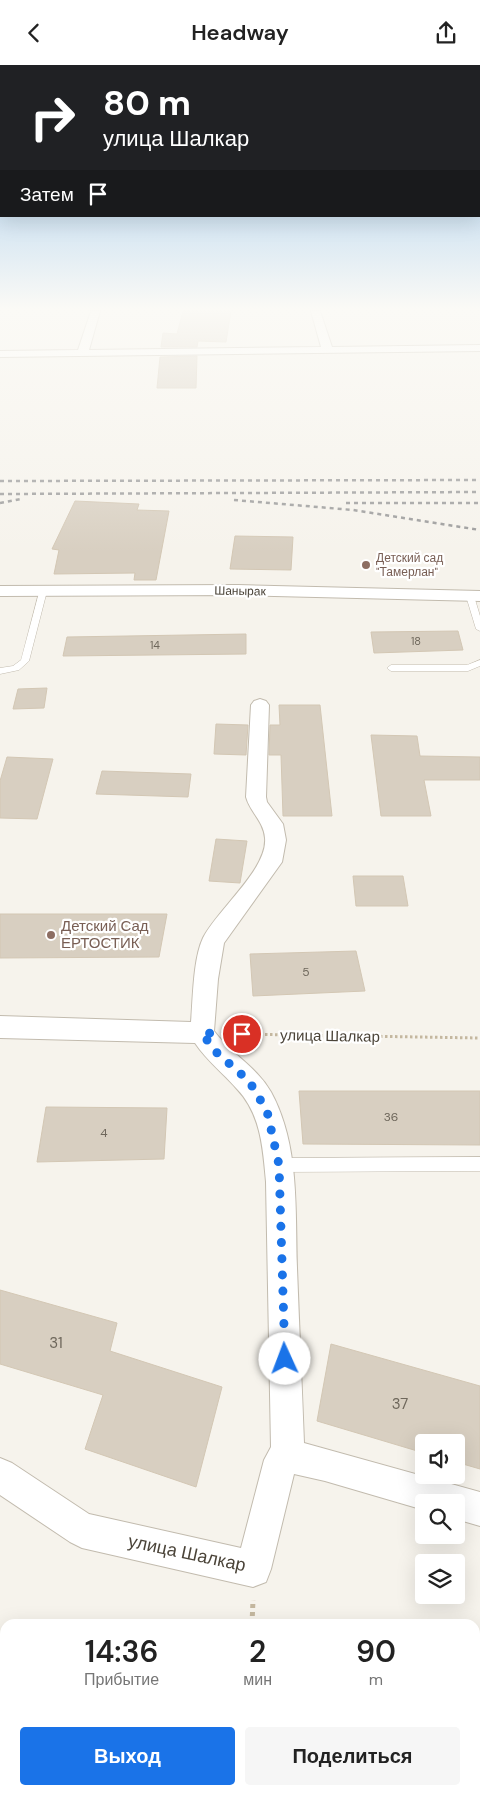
<!DOCTYPE html>
<html lang="ru">
<meta charset="utf-8">
<style>
:root{--surface:#fff;--page:#f6f6f6;--text:#222;--muted:#767676;--accent:#1a73e8}
body{margin:0;font-family:"DM Sans",sans-serif;background:var(--page);color:var(--text);height:100vh;display:flex;flex-direction:column;font-size:19px;white-space:nowrap}
*{box-sizing:border-box;margin:0}
p{font-size:16px;color:var(--muted)}
.icon{flex:none;width:28px;height:28px;fill:none;stroke:currentColor;stroke-width:2;stroke-linecap:round;stroke-linejoin:round}
.map{position:relative;flex:1;overflow:hidden}
.details{position:absolute;left:0px;top:1554px;width:480px;height:176px;display:flex;flex-direction:column;background:var(--surface);border-radius:15px 15px 0 0;box-shadow:0 5px 20px #0002}
.details>*{flex:none}
.guide{position:absolute;left:0px;top:0px;width:480px;height:152px;box-shadow:0 5px 20px #0002;background:#202124;color:#fff;overflow:hidden}
.controls{position:absolute;left:415px;top:1369px;display:grid;gap:10px}
.controls a{display:grid;place-items:center;width:50px;height:50px;border-radius:5px;background:var(--surface);box-shadow:0 5px 20px #0002;font-size:25px}
.pin{position:absolute;display:grid;place-items:center;width:42px;height:42px;color:#fff;margin:-21px;border:2px solid #fff;border-radius:50%;box-shadow:0 1px 5px #0007}
.me{position:absolute;width:55px;margin:-28px;rotate:358deg;stroke-linejoin:round;filter:drop-shadow(0 0 4px #0008)}
.turn{display:flex;align-items:center;gap:18px;height:105px;padding:0 20px;font-size:22px}
.turn .icon{width:65px;height:65px;stroke-width:2.5}
.turn b{display:block;font-size:35px;line-height:42px}
.then{display:flex;align-items:center;height:48px;padding:0 20px;background:#0003;gap:10px;font-size:19px}
.eta{display:flex;justify-content:space-evenly;align-items:center;height:85px;text-align:center}
.eta b{font-size:30px;font-weight:600;line-height:35px}
.action{display:flex;gap:10px;margin-top:auto;padding:10px 20px}
.action a{flex:1;height:58px;border-radius:5px;background:var(--accent);color:#fff;font-size:20px;font-weight:600;line-height:58px;text-align:center}
.action a+a{background:var(--page);color:var(--text)}
header{display:flex;justify-content:space-between;align-items:center;height:65px;padding:0 20px;background:var(--surface);font-size:22px;font-weight:600}
.map>svg:first-child{display:block}
</style>
<header><svg class="icon" aria-label="back" viewBox="0 0 24 24"><path d="M15 5l-7 7 7 7"/></svg>Headway<svg class="icon" aria-label="share" viewBox="0 0 24 24"><path d="M12 15V3M7 8l5-5 5 5M5 13v7h14v-7"/></svg></header>
<div class="map">
<svg width="480" height="1729" viewBox="0 0 480 1729">
<rect width="100%" height="100%" fill="#f6f3ec"/>
<g fill="none" stroke-linecap="round" stroke-linejoin="round">
<path fill="#a9d4f2" fill-rule="evenodd" d="M 0,1579 L 5,1581 L 5,1660 L 0,1658 Z
M 174,1725 L 266,1725 L 268,1729 L 176,1729 Z"/>
</g>
<path fill="#d8cfc1" stroke="#d3c7b4" d="M 183,246 L 231,246 L 226,277 L 198,276 L 197,282 L 161,282 L 163,268 L 177,269 Z
M 197,291 L 196,323 L 157,323 L 160,292 Z
M 75,436 L 139,439 L 137,445 L 169,446 L 156,515 L 134,515 L 135,508 L 54,509 L 59,485 L 52,484 Z
M 235,471 L 293,472 L 291,505 L 230,504 Z
M 458,566 L 463,585 L 374,588 L 371,567 Z
M 246,569 L 246,589 L 63,591 L 67,572 Z
M 47,623 L 44,643 L 13,644 L 18,624 Z
M 279,640 L 320,640 L 332,751 L 283,751 L 281,690 L 269,690 L 270,660 L 280,660 Z
M 216,659 L 248,660 L 246,690 L 214,689 Z
M 371,670 L 417,671 L 420,691 L 480,692 L 480,715 L 424,715 L 431,751 L 381,751 Z
M 7,692 L 53,694 L 37,754 L 0,753 L 0,716 Z
M 102,706 L 191,709 L 188,732 L 96,729 Z
M 216,774 L 247,776 L 240,818 L 209,816 Z
M 353,811 L 403,811 L 408,841 L 356,841 Z
M 0,849 L 167,849 L 159,892 L 0,893 Z
M 356,886 L 365,926 L 253,931 L 250,889 Z
M 299,1026 L 480,1026 L 480,1080 L 303,1079 Z
M 46,1042 L 167,1043 L 164,1094 L 37,1097 Z
M 0,1225 L 117,1258 L 110,1286 L 222,1322 L 196,1422 L 85,1384 L 103,1330 L 0,1299 Z
M 331,1279 L 480,1321 L 480,1404 L 456,1397 L 456,1378 L 424,1378 L 424,1388 L 317,1356 Z"/>
<g fill="none" stroke-linecap="round" stroke-linejoin="round">
<g stroke="#c2bbae" stroke-width="1">
<path id="lane" d="M 40,524 L 47,526 L 29,596 L 19,605 L 0,609 L 0,603 L 13,601 L 21,595 Z
M 467,529 L 474,531 L 480,551 L 480,566 L 476,564 L 466,531 Z
M 480,595 L 480,601 L 468,606 L 391,606 L 387,603 L 391,600 L 467,600 Z
M 480,1092 L 480,1106 L 279,1107 L 274,1105 L 272,1100 L 274,1095 L 279,1093 Z"/>
</g>
<g stroke="#c2bbae" stroke-width="2">
<path id="street" d="M 91,246 L 100,246 L 89,285 L 321,282 L 311,246 L 320,246 L 332,282 L 480,280 L 480,286 L 0,292 L 0,286 L 78,285 Z
M 238,520 L 480,526 L 480,536 L 238,530 L 0,531 L 0,521 Z
M 260,634 L 266,636 L 269,640 L 266,732 L 267,737 L 283,759 L 286,775 L 282,797 L 224,878 L 218,914 L 214,966 C 231,989 257,1002 271,1027 C 300,1080 295,1145 297,1203 C 299,1261 302,1319 304,1378 L 480,1427 L 480,1461 L 456,1454 L 456,1438 L 424,1438 L 424,1445 L 325,1416 L 294,1409 L 271,1504 L 266,1517 L 253,1522 L 82,1483 L 70,1477 L 0,1430 L 0,1393 L 12,1398 L 89,1449 L 241,1483 L 264,1395 L 271,1382 L 266,1117 C 263,1084 261,1049 237,1024 C 223,1008 207,996 195,978 L 0,973 L 0,951 L 191,957 C 193,934 193,894 203,873 C 217,845 268,804 265,773 C 264,757 250,747 246,732 L 251,640 L 254,636 Z"/>
</g>
<path stroke="#c4b79f" stroke-width="3" stroke-dasharray="2.5 2.5" stroke-linecap="butt" d="M 235,969 L 480,973"/>
<path stroke="#c4b79f" stroke-width="5" stroke-dasharray="4 4" stroke-linecap="butt" d="M 252,1559 L 253,1535
M 225,1729 L 226,1725"/>
<use href="#lane" fill="#fff" fill-rule="evenodd"/>
<use href="#street" fill="#fff" fill-rule="evenodd"/>
<path stroke="#9a9a9a" stroke-width="2.5" stroke-dasharray="4 4" stroke-linecap="butt" d="M 0,416 L 480,415
M 0,429 L 480,427
M 234,435 L 353,445 L 480,465
M 0,438 L 21,434
M 346,438 L 480,438"/>
</g>
<linearGradient id="sky" x2="0" y2="1"><stop stop-color="#8fc1ec"/><stop offset="0.5" stop-color="#fbfaf6"/><stop offset="1" stop-color="#fbfaf6" stop-opacity="0"/></linearGradient>
<rect width="480" height="488" fill="url(#sky)"/>
<g fill="none" stroke-linecap="round" stroke-linejoin="round">
<path stroke="#1a73e8" stroke-width="9" stroke-dasharray="0 16.2" d="M 242,969 L 202,968 L 215,986 L 249,1016 L 267,1046 L 279,1100 L 285,1294"/>
</g>
<g fill="#8d6e63" stroke="#fff" stroke-width="2">
<circle cx="366" cy="500" r="5"/>
<circle cx="51" cy="870" r="5"/>
</g>
<g text-anchor="middle" stroke-width="4.5" stroke-linejoin="round" paint-order="stroke">
<g font-size="11" fill="#6e675b">
<text x="416" y="580">18</text>
<text x="155" y="584">14</text>
</g>
<g font-size="12" fill="#785e54" stroke="#fff" text-anchor="start">
<text x="376" y="497">Детский сад<tspan x="376" dy="14">"Тамерлан"</tspan></text>
</g>
<g font-size="12" fill="#4b4439" stroke="#fff">
<text transform="translate(240 526) rotate(1)" y="4">Шанырак</text>
</g>
<g font-size="12" fill="#6e675b">
<text x="306" y="911">5</text>
<text x="391" y="1056">36</text>
<text x="104" y="1072">4</text>
</g>
<g font-size="15" fill="#785e54" stroke="#fff" text-anchor="start">
<text x="61" y="866">Детский Сад<tspan x="61" dy="17">ЕРТОСТИК</tspan></text>
</g>
<g font-size="15" fill="#4b4439" stroke="#fff">
<text transform="translate(330 971) rotate(1)" y="5">улица Шалкар</text>
</g>
<g font-size="15" fill="#6e675b">
<text x="56" y="1283">31</text>
<text x="400" y="1344">37</text>
</g>
<g font-size="18" fill="#4b4439" stroke="#fff">
<text transform="translate(187 1488) rotate(12)" y="6">улица Шалкар</text>
</g>
</g>
</svg>
<div class="controls">
<a><svg class="icon" aria-label="sound" viewBox="0 0 24 24"><path d="M4 9h4l5-4v14l-5-4H4zM17 9q2 3 0 6"/></svg></a>
<a><svg class="icon" aria-label="search" viewBox="0 0 24 24"><circle cx="10" cy="10" r="6"/><path d="M15 15l6 6"/></svg></a>
<a><svg class="icon" aria-label="layers" viewBox="0 0 24 24"><path d="M12 4l9 5-9 5-9-5zM3 14l9 5 9-5"/></svg></a>
</div>
<div class="pin" style="left:242px;top:969px;background:#d93025"><svg class="icon" aria-label="arrive" viewBox="0 0 24 24"><path d="M6 21V4h12l-3 4 3 4H6"/></svg></div>
<svg class="me" style="left:285px;top:1294px" viewBox="-20 -20 40 40"><circle r="19" fill="#fff"/><path d="M0-13L10 11 0 6-10 11z" fill="#1a73e8"/></svg>
<div class="guide">
<div class="turn"><svg class="icon" aria-label="right" viewBox="0 0 24 24"><path d="M7 20v-9h11M14 6l5 5-5 5"/></svg><div><b>80 m</b>улица Шалкар</div></div>
<div class="then">Затем<svg class="icon" aria-label="arrive" viewBox="0 0 24 24"><path d="M6 21V4h12l-3 4 3 4H6"/></svg></div>
</div>
<section class="details">
<div class="eta">
<div><b>14:36</b><p>Прибытие</p></div>
<div><b>2</b><p>мин</p></div>
<div><b>90</b><p>m</p></div>
</div>
<div class="action"><a>Выход</a><a>Поделиться</a></div>
</section>
</div>
